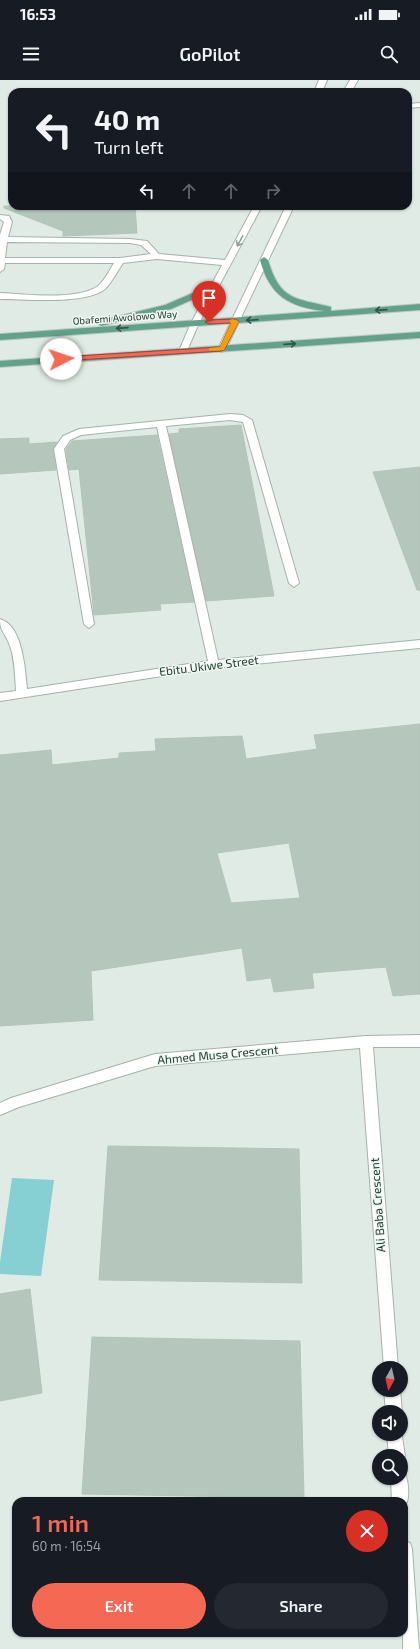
<!DOCTYPE html>
<meta charset="utf-8">
<style>
:root{--surface:#171b24;--page:#242831;--text:#f1f3f6;--muted:#9ea1a6;--accent:#f56854}
body{margin:0;font-family:"Exo 2",sans-serif;background:var(--page);color:var(--text);height:100vh;display:flex;flex-direction:column;font-size:15px;white-space:nowrap}
*{box-sizing:border-box;margin:0}
p{font-size:13px;color:var(--muted)}
.icon{flex:none;width:22px;height:22px;fill:none;stroke:currentColor;stroke-width:2;stroke-linecap:round;stroke-linejoin:round}
.map{position:relative;flex:1;overflow:hidden}
.panel{position:absolute;left:12px;top:1417px;width:396px;height:140px;display:flex;flex-direction:column;background:var(--surface);border-radius:12px;box-shadow:0 1px 3px #0004}
.panel>*{flex:none}
.guide{position:absolute;left:8px;top:8px;width:404px;height:122px;border-radius:12px;box-shadow:0 1px 3px #0004;background:#171b24;color:var(--text);overflow:hidden}
.needle{width:26px;rotate:188deg}
.fabs{position:absolute;left:372px;top:1281px;display:grid;gap:8px}
.fabs a{display:grid;place-items:center;width:36px;height:36px;border-radius:50%;background:var(--surface);box-shadow:0 1px 3px #0004;font-size:20px}
.pin{position:absolute;display:grid;place-items:center;width:34px;height:34px;color:#fff;margin:-41px -17px;border-radius:50% 50% 50% 0;rotate:-45deg;box-shadow:0 0 4px #0007}
.pin .icon{rotate:45deg}
.me{position:absolute;width:44px;margin:-22px;rotate:86deg;stroke-linejoin:round;filter:drop-shadow(0 0 3px #0008)}
.turn{display:flex;align-items:center;gap:14px;height:84px;padding:0 20px;font-size:18px}
.turn .icon{width:52px;height:52px;stroke-width:2.5}
.turn b{display:block;font-size:28px;line-height:34px}
.lanes{display:flex;align-items:center;height:38px;padding:0 20px;background:#0003;justify-content:center;gap:20px;direction:ltr}
.lanes .off{opacity:.35}
.round{display:grid;place-items:center;flex:none;width:42px;height:42px;border-radius:21px;background:var(--page)}
.summary{display:flex;align-items:center;justify-content:space-between;height:68px;padding:0 20px}
h1{font-size:24px;font-weight:600;line-height:30px;color:var(--accent)}
.primary-button{display:flex;gap:8px;margin-top:auto;padding:8px 20px}
.primary-button a{flex:1;height:46px;border-radius:24px;background:var(--accent);color:#fff;font-size:16px;font-weight:600;line-height:46px;text-align:center}
.primary-button a+a{background:var(--page);color:var(--text)}
.status{display:flex;justify-content:space-between;align-items:center;height:28px;padding:0 20px;background:var(--surface);direction:ltr}
.status svg{height:11px;fill:currentColor}
header{display:flex;justify-content:space-between;align-items:center;height:52px;padding:0 20px;background:var(--surface);font-size:18px;font-weight:600}
.map>svg:first-child{display:block}
</style>
<div class="status"><b>16:53</b><svg viewBox="0 0 49 12"><path d="M0 12V9h3v3zM5 12V6h3v6zM10 12V3h3v9zM15 12V0h3v12zM26 1h20v11H26zM47 4h2v5h-2z"/></svg></div>
<header><svg class="icon" aria-label="menu" viewBox="0 0 24 24"><path d="M4 6h16M4 12h16M4 18h16"/></svg>GoPilot<svg class="icon" aria-label="search" viewBox="0 0 24 24"><circle cx="10" cy="10" r="6"/><path d="M15 15l6 6"/></svg></header>
<div class="map">
<svg width="420" height="1569" viewBox="0 0 420 1569">
<rect width="100%" height="100%" fill="#e0ebe5"/>
<path fill="#86cfd2" d="M 12,1098 L 54,1100 L 41,1196 L 0,1194 L 0,1182 Z"/>
<path fill="#b5c6bd" stroke="#b2c5bb" fill-rule="evenodd" d="M 4,126 L 135,126 L 137,153 L 63,156 L 63,151 L 4,128 Z
M 241,345 L 274,516 L 206,521 L 169,354 L 179,353 L 179,349 Z
M 157,355 L 194,522 L 160,524 L 161,530 L 94,535 L 79,389 L 69,390 L 66,369 L 72,361 Z
M 29,358 L 29,364 L 57,362 L 53,369 L 56,390 L 0,394 L 0,359 Z
M 420,387 L 420,510 L 417,510 L 373,392 Z
M 420,644 L 420,914 L 393,916 L 386,887 L 312,893 L 314,908 L 274,912 L 271,898 L 247,901 L 242,868 L 91,891 L 93,940 L 0,946 L 0,675 L 51,670 L 52,685 L 119,678 L 119,673 L 156,671 L 155,659 L 242,656 L 246,679 L 317,669 L 314,655 ZM 289,763 L 300,818 L 231,823 L 217,773 Z
M 108,1066 L 299,1069 L 302,1203 L 99,1200 Z
M 30,1209 L 42,1313 L 0,1321 L 0,1214 Z
M 92,1257 L 300,1261 L 304,1418 L 82,1414 Z"/>
<g fill="none" stroke-linecap="round" stroke-linejoin="round">
<g stroke="#a3b3ab" stroke-width="2">
<path id="minor" d="M 319,0 L 327,0 L 322,12 L 314,12 Z
M 350,0 L 358,0 L 351,12 L 343,12 Z
M 420,23 L 420,27 L 408,28 L 408,24 Z
M 254,126 L 262,126 L 199,243 L 186,273 L 183,274 L 179,271 L 191,243 L 222,185 L 157,179 L 123,183 C 117,192 112,202 105,209 C 85,225 25,219 0,219 L 0,213 C 25,214 77,221 98,206 C 105,200 109,191 114,183 L 5,183 L 4,189 L 0,192 L 0,155 L 4,142 L 0,139 L 0,135 L 9,136 L 12,142 L 8,157 L 130,159 L 147,161 L 159,174 L 225,180 ZM 7,162 L 130,163 L 141,165 L 151,174 L 120,178 L 5,178 Z
M 286,126 L 294,126 L 226,269 L 222,272 L 219,271 L 218,269 Z
M 230,334 L 243,335 L 252,340 L 299,503 L 294,507 L 289,503 L 243,342 L 230,340 L 166,346 L 218,580 L 420,560 L 420,568 L 214,588 L 0,621 L 0,613 L 16,611 C 15,596 15,580 10,566 C 6,553 0,553 0,539 C 23,546 25,589 27,609 L 208,581 L 157,347 L 81,355 L 70,360 L 64,369 L 94,544 L 89,548 L 84,544 L 54,369 L 63,356 L 79,349 Z
M 420,955 L 420,967 L 373,967 L 398,1288 L 384,1288 L 360,968 L 155,986 L 19,1027 L 0,1035 L 0,1023 L 11,1018 L 155,974 L 366,956 Z
M 384,1310 L 400,1310 L 402,1332 L 401,1334 L 401,1332 L 386,1332 Z
M 401,1350 L 405,1376 L 401,1382 L 401,1376 L 389,1376 L 387,1354 L 401,1354 Z
M 401,1391 L 405,1392 C 408,1401 411,1420 404,1427 L 404,1421 L 392,1421 L 391,1398 L 401,1398 Z
M 404,1461 L 410,1463 L 412,1469 L 419,1569 L 403,1569 Z"/>
</g>
<g stroke="#c1c8c5" stroke-width="2">
<path id="major" d="M 264,177 L 268,180 C 280,221 295,218 331,227 L 331,231 L 420,224 L 420,230 L 0,260 L 0,254 L 325,231 C 289,227 270,216 260,180 Z
M 216,203 L 219,204 L 219,208 L 171,229 L 101,246 L 97,243 L 98,241 L 165,225 Z
M 420,252 L 420,258 L 0,287 L 0,281 Z"/>
</g>
<use href="#minor" fill="#fff" fill-rule="evenodd"/>
<use href="#major" fill="#63a28a" fill-rule="evenodd"/>
</g>
<defs><path id="oneway-shaft" d="M-6 0H5M1.5-3L5.5 0L1.5 3" fill="none" stroke-width="1.6" stroke-linecap="round" stroke-linejoin="round"/></defs>
<use stroke="#909e98" href="#oneway-shaft" transform="translate(240 161) rotate(118)"/>
<g stroke="#315647">
<use href="#oneway-shaft" transform="translate(381 230) rotate(176)"/>
<use href="#oneway-shaft" transform="translate(252 240) rotate(176)"/>
<use href="#oneway-shaft" transform="translate(122 248) rotate(176)"/>
<use href="#oneway-shaft" transform="translate(290 264) rotate(-4)"/>
</g>
<path fill="#f56854" stroke="#9f4437" d="M 235,239 L 239,241 L 225,269 L 222,271 L 61,281 L 57,279 L 61,277 L 220,267 L 231,243 L 209,244 L 205,242 L 209,240 Z"/>
<path fill="#f59e0b" d="M 232,239 L 239,241 L 224,270 L 209,271 L 209,268 L 220,267 L 231,243 L 229,241 Z"/>
<g text-anchor="middle" stroke-width="3" stroke-linejoin="round" paint-order="stroke">
<g font-size="10" fill="#203c31" stroke="#f0f8f3">
<text transform="translate(125 237) rotate(-4)" y="4">Obafemi Awolowo Way</text>
</g>
<g font-size="12" fill="#203c31" stroke="#f0f8f3">
<text transform="translate(209 586) rotate(-7)" y="4">Ebitu Ukiwe Street</text>
<text transform="translate(218 975) rotate(-5)" y="4">Ahmed Musa Crescent</text>
<text transform="translate(378 1125) rotate(-94)" y="4">Ali Baba Crescent</text>
</g>
</g>
</svg>
<div class="fabs">
<a><svg class="needle" viewBox="-14 -14 28 28"><path d="M0-13l5 13h-10z" fill="#e53935"/><path d="M0 13l5-13h-10z" fill="#9ea1a6"/></svg></a>
<a><svg class="icon" aria-label="sound" viewBox="0 0 24 24"><path d="M4 9h4l5-4v14l-5-4H4zM17 9q2 3 0 6"/></svg></a>
<a><svg class="icon" aria-label="search" viewBox="0 0 24 24"><circle cx="10" cy="10" r="6"/><path d="M15 15l6 6"/></svg></a>
</div>
<div class="pin" style="left:209px;top:242px;background:#d93025"><svg class="icon" aria-label="arrive" viewBox="0 0 24 24"><path d="M6 21V4h12l-3 4 3 4H6"/></svg></div>
<svg class="me" style="left:61px;top:279px" viewBox="-20 -20 40 40"><circle r="19" fill="#fff"/><path d="M0-13L10 11 0 6-10 11z" fill="#f56854"/></svg>
<div class="guide">
<div class="turn"><svg class="icon" aria-label="left" viewBox="0 0 24 24"><path d="M17 20v-9H6M10 6l-5 5 5 5"/></svg><div><b>40 m</b>Turn left</div></div>
<div class="lanes"><svg class="icon" aria-label="left" viewBox="0 0 24 24"><path d="M17 20v-9H6M10 6l-5 5 5 5"/></svg><svg class="icon off" aria-label="ahead" viewBox="0 0 24 24"><path d="M12 20V5M6 11l6-6 6 6"/></svg><svg class="icon off" aria-label="ahead" viewBox="0 0 24 24"><path d="M12 20V5M6 11l6-6 6 6"/></svg><svg class="icon off" aria-label="right" viewBox="0 0 24 24"><path d="M7 20v-9h11M14 6l5 5-5 5"/></svg></div>
</div>
<section class="panel">
<div class="summary"><div><h1>1 min</h1><p>60 m · 16:54</p></div><a class="round" style="background:#d93025;color:#fff"><svg class="icon" aria-label="close" viewBox="0 0 24 24"><path d="M6 6l12 12M18 6L6 18"/></svg></a></div>
<div class="primary-button"><a>Exit</a><a>Share</a></div>
</section>
</div>
